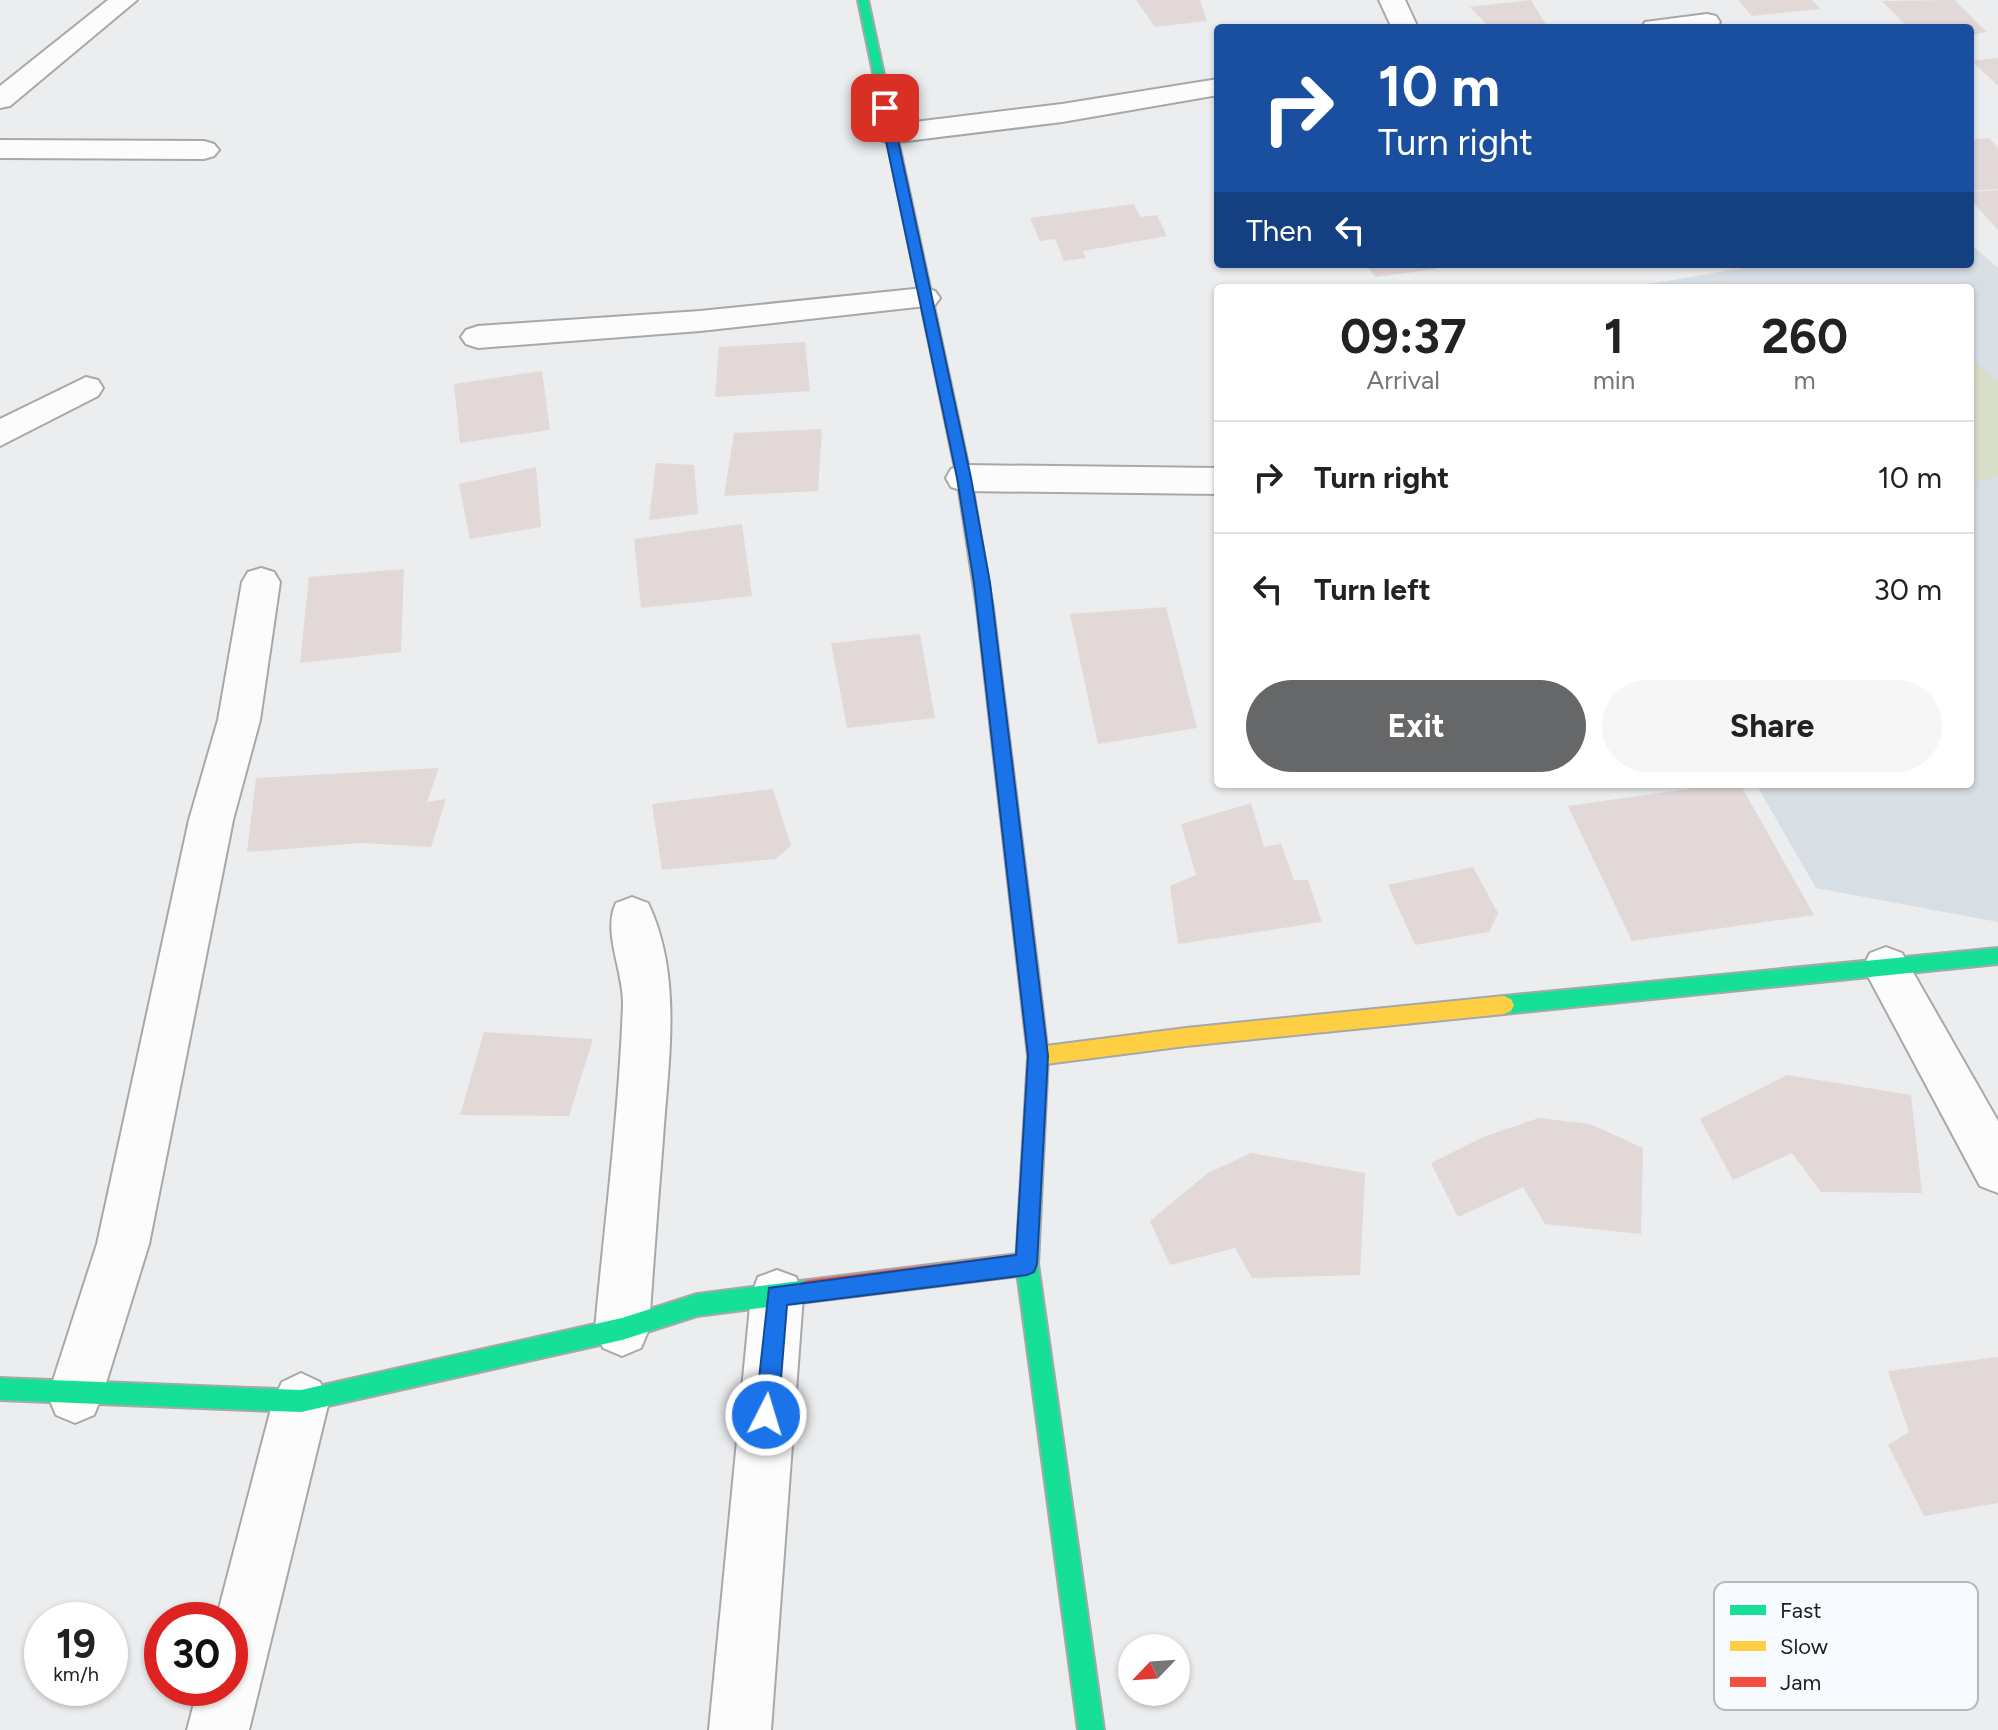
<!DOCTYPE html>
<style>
:root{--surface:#fff;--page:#f6f6f6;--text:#222;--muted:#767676;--line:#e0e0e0;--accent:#656768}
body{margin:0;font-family:Figtree,sans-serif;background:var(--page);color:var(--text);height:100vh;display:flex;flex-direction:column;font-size:30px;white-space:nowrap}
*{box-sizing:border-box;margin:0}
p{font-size:26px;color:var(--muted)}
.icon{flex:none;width:44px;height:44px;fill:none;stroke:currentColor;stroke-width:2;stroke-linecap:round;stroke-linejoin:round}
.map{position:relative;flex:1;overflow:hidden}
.drawer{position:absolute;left:1214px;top:284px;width:760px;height:504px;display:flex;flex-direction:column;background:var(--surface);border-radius:8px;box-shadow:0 2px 6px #0004}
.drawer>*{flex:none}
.hud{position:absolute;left:1214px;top:24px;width:760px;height:244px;border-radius:8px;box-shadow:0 2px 6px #0004;background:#1a4fa0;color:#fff;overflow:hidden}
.needle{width:52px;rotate:245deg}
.buttons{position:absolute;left:1118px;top:1634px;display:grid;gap:16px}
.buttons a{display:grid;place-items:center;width:72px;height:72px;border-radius:50%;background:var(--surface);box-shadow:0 2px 6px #0004;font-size:40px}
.speed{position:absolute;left:24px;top:1602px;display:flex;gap:16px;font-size:40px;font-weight:700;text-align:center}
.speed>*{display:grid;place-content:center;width:104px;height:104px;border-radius:50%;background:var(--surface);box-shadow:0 2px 6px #0004;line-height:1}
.speed small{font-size:20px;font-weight:400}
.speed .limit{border:12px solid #d22;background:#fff;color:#111}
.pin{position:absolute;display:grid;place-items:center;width:68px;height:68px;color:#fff;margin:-34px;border-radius:16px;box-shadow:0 4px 12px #0006}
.me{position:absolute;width:88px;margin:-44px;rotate:5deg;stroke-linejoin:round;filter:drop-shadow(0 0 6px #0008)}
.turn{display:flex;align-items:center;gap:28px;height:168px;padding:0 32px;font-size:36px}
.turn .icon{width:104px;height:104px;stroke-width:2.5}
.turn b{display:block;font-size:56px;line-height:68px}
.then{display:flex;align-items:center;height:76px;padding:0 32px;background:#0003;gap:16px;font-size:30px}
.eta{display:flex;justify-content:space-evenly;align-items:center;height:136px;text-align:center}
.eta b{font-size:48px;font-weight:700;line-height:56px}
.primary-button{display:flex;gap:16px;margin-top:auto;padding:16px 32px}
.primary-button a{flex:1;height:92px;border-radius:48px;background:var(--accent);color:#fff;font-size:32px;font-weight:700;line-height:92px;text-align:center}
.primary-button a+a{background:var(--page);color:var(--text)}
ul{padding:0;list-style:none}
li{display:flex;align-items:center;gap:24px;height:112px;padding:0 32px;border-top:2px solid var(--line)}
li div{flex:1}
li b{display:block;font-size:30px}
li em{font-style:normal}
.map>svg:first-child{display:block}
</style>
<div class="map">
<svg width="1998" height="1730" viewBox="0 0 1998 1730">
<rect width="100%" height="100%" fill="#ebedef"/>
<path fill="#d7dee4" d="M 1970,244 L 1998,268 L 1998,922 L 1816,888 L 1756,784 L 1970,784 L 1970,288 L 1626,288 L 1767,264 L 1970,264 Z"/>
<path fill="#d8dec9" d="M 1974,361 L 1998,382 L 1998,476 L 1970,484 L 1970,362 Z"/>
<path fill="#e2d8d7" d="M 1136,0 L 1200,0 L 1207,21 L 1155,27 Z
M 1531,0 L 1548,28 L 1490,28 L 1470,7 Z
M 1738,0 L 1812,0 L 1820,9 L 1752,16 Z
M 1954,0 L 1987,32 L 1970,35 L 1970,28 L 1908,28 L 1882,1 Z
M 1998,58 L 1998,86 L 1972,61 Z
M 1989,138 L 1998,148 L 1998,189 L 1970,191 L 1970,140 Z
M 1998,190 L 1998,230 L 1970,199 L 1970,192 Z
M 1134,204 L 1140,217 L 1157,215 L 1167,236 L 1083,251 L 1086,258 L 1064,261 L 1055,239 L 1040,241 L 1030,218 Z
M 1366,264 L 1434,264 L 1436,269 L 1375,277 Z
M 805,342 L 810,391 L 715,397 L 719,347 Z
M 542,371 L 550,430 L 460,443 L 454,384 Z
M 822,429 L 818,491 L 724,496 L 734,433 Z
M 656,463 L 694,465 L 698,514 L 649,520 Z
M 536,467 L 541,527 L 470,539 L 459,484 Z
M 742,524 L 752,596 L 641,608 L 634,539 Z
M 404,569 L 401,652 L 300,663 L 309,577 Z
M 1166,607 L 1197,728 L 1098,744 L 1070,614 Z
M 920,634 L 935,718 L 847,728 L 831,643 Z
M 439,768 L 427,802 L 446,799 L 431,847 L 362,843 L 247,852 L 256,778 Z
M 1723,784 L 1740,784 L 1814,915 L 1632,941 L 1568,806 Z
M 773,789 L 791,846 L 775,859 L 662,870 L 652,804 Z
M 1251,803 L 1264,847 L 1281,844 L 1294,880 L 1308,880 L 1322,922 L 1178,944 L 1170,886 L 1196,875 L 1181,824 Z
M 1473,867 L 1498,913 L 1489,932 L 1415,945 L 1388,885 Z
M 484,1032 L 593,1039 L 569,1116 L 460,1115 Z
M 1787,1075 L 1911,1095 L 1922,1193 L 1821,1192 L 1792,1153 L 1733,1180 L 1700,1119 Z
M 1539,1118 L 1590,1124 L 1643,1148 L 1641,1234 L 1545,1224 L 1523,1187 L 1458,1217 L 1431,1163 L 1483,1137 Z
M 1251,1153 L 1365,1173 L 1360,1275 L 1252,1278 L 1235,1248 L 1170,1265 L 1150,1221 L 1208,1173 Z
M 1998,1357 L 1998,1503 L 1924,1516 L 1888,1445 L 1909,1432 L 1888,1371 Z"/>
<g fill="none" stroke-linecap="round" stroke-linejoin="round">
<g stroke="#a6a8aa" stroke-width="4">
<path id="street" d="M 108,0 L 137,0 L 10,106 L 0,108 L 0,86 Z
M 1379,0 L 1405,0 L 1418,28 L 1392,28 Z
M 1707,14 L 1716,16 L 1720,22 L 1716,28 L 1641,28 L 1645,22 Z
M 1218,79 L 1218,95 L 1062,122 L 890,143 L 880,140 L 876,134 L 880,128 L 890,125 L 1062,104 Z
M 0,140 L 204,141 L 214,144 L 219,150 L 214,156 L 204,159 L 0,158 Z
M 924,288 L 935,291 L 940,298 L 935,305 L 700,331 L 478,348 L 466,344 L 461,337 L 466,330 L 478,326 L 700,311 Z
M 86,377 L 98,380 L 103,388 L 98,396 L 0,446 L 0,419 Z
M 964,465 L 1218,468 L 1218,494 L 964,491 L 951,487 L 946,478 L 951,469 Z
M 261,568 L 274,572 L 280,582 L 260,720 L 233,820 L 149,1244 L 102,1396 L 94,1415 L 75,1423 L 56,1415 L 48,1396 L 97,1244 L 189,820 L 218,720 L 242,582 L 248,572 Z
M 632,897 L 648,903 C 683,976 668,1062 663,1139 C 658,1202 653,1266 649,1329 L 641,1348 L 622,1356 L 603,1348 L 595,1329 C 605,1221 619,1113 623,1005 C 624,972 602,932 616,903 Z
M 1886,947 L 1902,953 L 1998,1121 L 1998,1193 L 1980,1186 L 1863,967 L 1870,953 Z
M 777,1270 L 796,1277 L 803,1296 L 771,1730 L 709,1730 L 751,1296 L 758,1277 Z
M 301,1373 L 320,1382 L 329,1401 L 249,1730 L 187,1730 L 198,1688 L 230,1688 L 230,1620 L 216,1620 L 273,1401 L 282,1382 Z"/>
</g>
<g stroke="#a6a8aa" stroke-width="4">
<path id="fast" d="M 858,0 L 868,0 L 971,478 L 993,608 L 985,614 L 977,608 L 957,478 Z
M 1998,948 L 1998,964 L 1504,1014 L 1497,1011 L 1494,1005 L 1497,999 L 1504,996 Z
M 1032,995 L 1039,998 L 1042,1004 L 1048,1056 L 1038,1264 L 1104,1730 L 1078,1730 L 1016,1264 L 1028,1056 L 1022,1004 L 1025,998 Z
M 808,1280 L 816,1283 L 819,1291 L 816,1299 L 808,1302 L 697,1316 L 622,1340 L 301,1412 L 0,1400 L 0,1378 L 301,1390 L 622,1318 L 697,1294 Z"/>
</g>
<g stroke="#a6a8aa" stroke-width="4">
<path id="slow" d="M 985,602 L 993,608 L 1042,1004 L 1039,1010 L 1032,1013 L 1025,1010 L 1022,1004 L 977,608 Z
M 1504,996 L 1511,999 L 1514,1005 L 1511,1011 L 1504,1014 L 1186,1046 L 1038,1065 L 1031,1062 L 1028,1056 L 1031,1050 L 1038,1047 L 1186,1028 Z"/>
</g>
<g stroke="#a6a8aa" stroke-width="4">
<path id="jam" d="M 1027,1253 L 1035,1256 L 1038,1264 L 1035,1272 L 1027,1275 L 808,1302 L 800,1299 L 797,1291 L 800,1283 L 808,1280 Z"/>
</g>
<use href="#street" fill="#fcfcfd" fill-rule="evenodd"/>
<use href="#fast" fill="#16e098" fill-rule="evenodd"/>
<use href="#slow" fill="#ffcf43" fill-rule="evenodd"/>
<use href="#jam" fill="#f24e42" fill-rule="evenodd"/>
</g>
<path fill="#1a73e8" stroke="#114b97" stroke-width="2" d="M 885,104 L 891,108 L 971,478 L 990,583 L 1048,1056 L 1037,1264 L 1034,1272 L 1027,1275 L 787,1305 L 778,1415 L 774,1423 L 766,1426 L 758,1423 L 755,1415 L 769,1288 L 1016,1255 L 1028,1056 L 974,583 L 957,478 L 879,108 Z"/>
<rect x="1714" y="1582" width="264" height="128" rx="12" fill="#f7fbff" stroke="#b6b9bc" stroke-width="2"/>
<rect x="1730" y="1605" width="36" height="10" fill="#16e098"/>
<rect x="1730" y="1641" width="36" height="10" fill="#ffcf43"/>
<rect x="1730" y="1677" width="36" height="10" fill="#f24e42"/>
<g font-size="22" fill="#1d1f20">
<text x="1780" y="1618">Fast</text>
<text x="1780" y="1654">Slow</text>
<text x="1780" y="1690">Jam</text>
</g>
</svg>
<div class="buttons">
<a><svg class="needle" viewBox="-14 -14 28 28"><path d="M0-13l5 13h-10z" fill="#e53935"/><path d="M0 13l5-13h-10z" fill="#767676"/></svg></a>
</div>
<div class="speed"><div>19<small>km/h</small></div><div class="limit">30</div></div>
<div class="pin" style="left:885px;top:108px;background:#d93025"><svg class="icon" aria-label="arrive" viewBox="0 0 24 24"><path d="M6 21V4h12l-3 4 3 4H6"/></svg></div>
<svg class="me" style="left:766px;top:1415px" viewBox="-20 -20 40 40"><circle r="17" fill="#1a73e8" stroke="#fff" stroke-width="3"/><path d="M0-11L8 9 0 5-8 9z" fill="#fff"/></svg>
<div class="hud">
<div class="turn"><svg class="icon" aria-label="right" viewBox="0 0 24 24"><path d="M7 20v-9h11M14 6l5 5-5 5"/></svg><div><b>10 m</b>Turn right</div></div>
<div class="then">Then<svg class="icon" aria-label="left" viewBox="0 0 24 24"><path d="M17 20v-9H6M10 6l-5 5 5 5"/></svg></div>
</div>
<section class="drawer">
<div class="eta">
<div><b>09:37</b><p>Arrival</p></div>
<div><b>1</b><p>min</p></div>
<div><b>260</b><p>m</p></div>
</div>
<ul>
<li><svg class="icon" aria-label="right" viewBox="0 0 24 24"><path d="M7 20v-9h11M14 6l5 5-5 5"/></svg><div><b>Turn right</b></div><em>10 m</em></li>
<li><svg class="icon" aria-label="left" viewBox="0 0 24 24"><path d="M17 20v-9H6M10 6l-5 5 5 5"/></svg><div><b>Turn left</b></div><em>30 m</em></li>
</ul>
<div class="primary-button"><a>Exit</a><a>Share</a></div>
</section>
</div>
